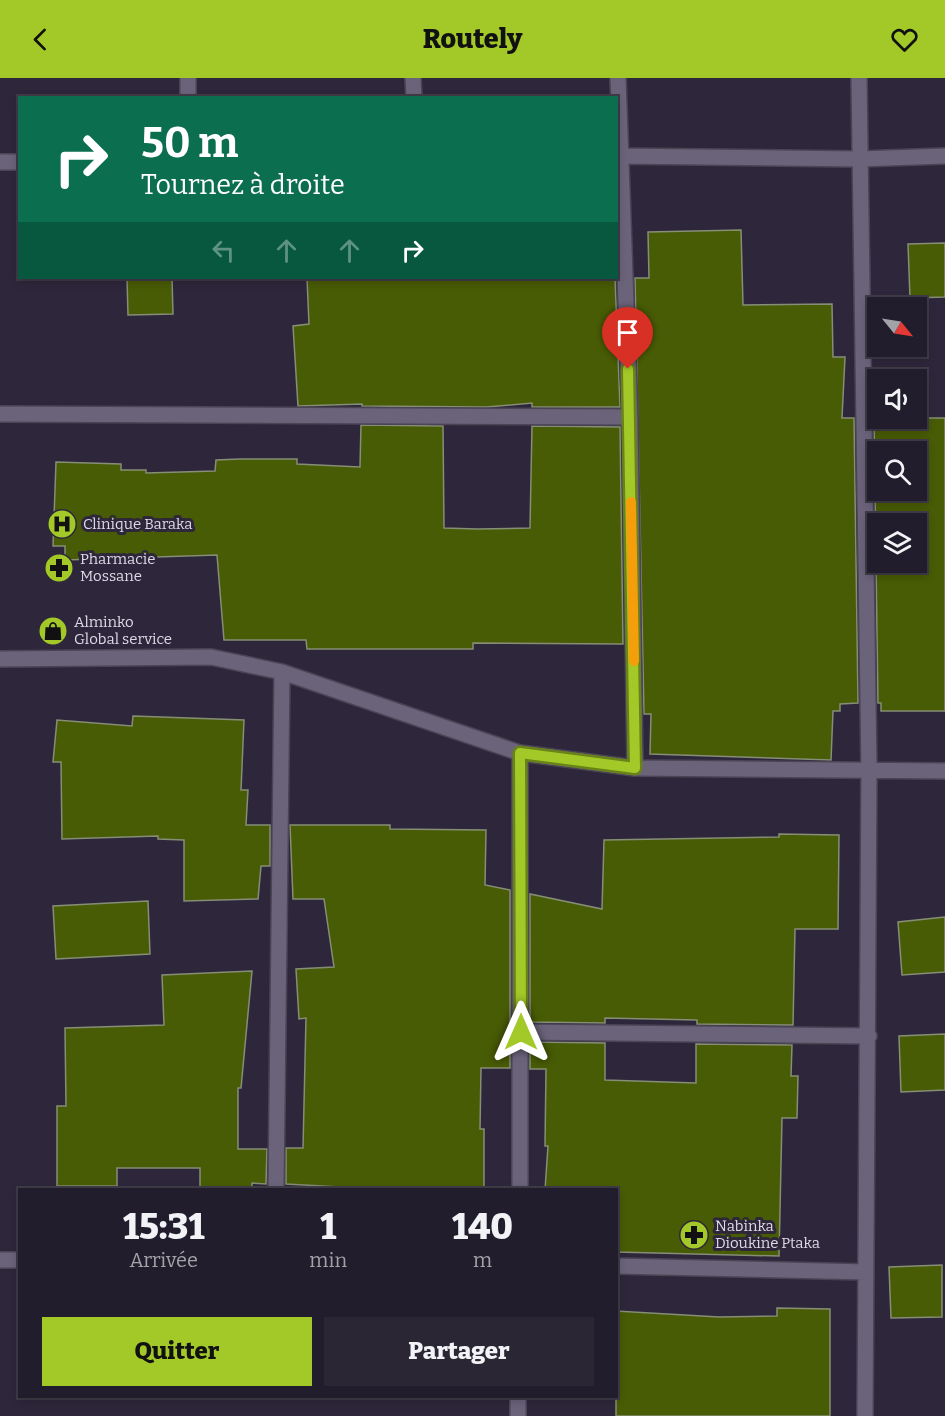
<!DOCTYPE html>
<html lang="fr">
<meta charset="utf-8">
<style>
:root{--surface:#221d2c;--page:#2a2634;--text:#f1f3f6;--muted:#a2a2a9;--line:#3f3b48;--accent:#a2c927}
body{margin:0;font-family:Bitter,serif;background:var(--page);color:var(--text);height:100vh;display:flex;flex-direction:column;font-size:22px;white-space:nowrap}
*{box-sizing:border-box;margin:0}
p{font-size:20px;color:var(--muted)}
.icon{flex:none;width:33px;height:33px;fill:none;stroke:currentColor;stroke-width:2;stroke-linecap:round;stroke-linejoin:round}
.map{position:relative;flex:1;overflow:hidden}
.drawer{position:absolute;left:18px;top:1110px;width:600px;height:210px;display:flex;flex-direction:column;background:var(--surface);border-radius:0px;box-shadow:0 3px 9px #0003,0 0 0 2px var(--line)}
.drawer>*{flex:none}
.guide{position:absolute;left:18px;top:18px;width:600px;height:183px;border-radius:0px;box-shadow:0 3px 9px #0003,0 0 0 2px var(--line);background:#0b6e4f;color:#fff;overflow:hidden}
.needle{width:39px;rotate:120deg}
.fabs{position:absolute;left:867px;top:219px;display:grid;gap:12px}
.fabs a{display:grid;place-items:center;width:60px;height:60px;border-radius:0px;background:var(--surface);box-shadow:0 3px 9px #0003,0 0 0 2px var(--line);font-size:30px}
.pin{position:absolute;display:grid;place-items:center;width:51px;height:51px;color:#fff;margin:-62px -26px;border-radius:50% 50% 50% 0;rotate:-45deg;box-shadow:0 0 6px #0007}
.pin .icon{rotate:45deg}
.me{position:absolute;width:66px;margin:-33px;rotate:0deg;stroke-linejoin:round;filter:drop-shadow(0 0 4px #0008)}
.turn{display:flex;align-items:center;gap:21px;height:126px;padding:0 24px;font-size:27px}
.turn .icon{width:78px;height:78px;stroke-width:2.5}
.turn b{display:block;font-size:42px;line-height:51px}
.lanes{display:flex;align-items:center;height:57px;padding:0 24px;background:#0003;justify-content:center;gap:30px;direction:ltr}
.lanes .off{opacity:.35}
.eta{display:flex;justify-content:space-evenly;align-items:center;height:102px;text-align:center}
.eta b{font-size:36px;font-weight:800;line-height:42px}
.action{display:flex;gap:12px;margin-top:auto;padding:12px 24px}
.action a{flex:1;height:69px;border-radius:0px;background:var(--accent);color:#111;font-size:24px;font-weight:800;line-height:69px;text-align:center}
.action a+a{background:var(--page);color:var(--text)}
header{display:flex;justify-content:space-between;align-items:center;height:78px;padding:0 24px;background:var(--accent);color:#111;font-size:27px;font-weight:800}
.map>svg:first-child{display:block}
</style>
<header><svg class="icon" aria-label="back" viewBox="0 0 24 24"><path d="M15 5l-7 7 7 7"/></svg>Routely<svg class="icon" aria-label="heart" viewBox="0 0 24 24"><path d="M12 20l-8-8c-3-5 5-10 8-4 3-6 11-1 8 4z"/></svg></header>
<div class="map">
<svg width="945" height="1338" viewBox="0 0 945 1338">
<rect width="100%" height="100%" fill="#2e273b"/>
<path fill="#485b05" stroke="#868e76" stroke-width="1.5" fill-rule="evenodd" d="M 741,152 L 743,227 L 832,226 L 833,279 L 845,279 L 842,340 L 854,340 L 858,625 L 840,626 L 840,633 L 833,633 L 831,682 L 650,676 L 651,636 L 644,636 L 635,200 L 649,200 L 648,154 Z
M 945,165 L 945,219 L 910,220 L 908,166 Z
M 127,200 L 172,200 L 173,236 L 128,237 Z
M 307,200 L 615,200 L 620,329 L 532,329 L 532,325 L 487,329 L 362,328 L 362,326 L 298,328 L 293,248 L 309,246 Z
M 874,340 L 945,340 L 945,633 L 881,633 L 881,625 L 878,625 ZM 878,374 L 916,374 L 916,412 L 878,412 ZM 878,446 L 916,446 L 916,484 L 878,484 Z
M 361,347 L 443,348 L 444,450 L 477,451 L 530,450 L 532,348 L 620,349 L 623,566 L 473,565 L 473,571 L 307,571 L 306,562 L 224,562 L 217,477 L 65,482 L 65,468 L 53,468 L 56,384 L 121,386 L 121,392 L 146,392 L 146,395 L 215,393 L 216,382 L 241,381 L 297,381 L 297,386 L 360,389 Z
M 133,638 L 244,642 L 241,712 L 248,712 L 246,747 L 270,747 L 270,788 L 261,788 L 258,821 L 184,823 L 184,762 L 158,761 L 158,758 L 62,761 L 61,684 L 53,684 L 57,642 L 132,648 Z
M 290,747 L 390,747 L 390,751 L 486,752 L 485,807 L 510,812 L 510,990 L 481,990 L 480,1051 L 484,1051 L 484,1112 L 395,1112 L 286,1106 L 286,1070 L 303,1070 L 306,940 L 299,941 L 296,891 L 334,889 L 324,821 L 293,821 Z
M 779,756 L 839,757 L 838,851 L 795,851 L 793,947 L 697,946 L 697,942 L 605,940 L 605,945 L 530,944 L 530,816 L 602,831 L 604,762 L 779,759 Z
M 148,823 L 150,876 L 56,881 L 53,828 Z
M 945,839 L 945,894 L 902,897 L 898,844 Z
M 252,893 L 241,1010 L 238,1010 L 238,1071 L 267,1071 L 266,1106 L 252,1105 L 252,1112 L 200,1111 L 200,1090 L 117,1090 L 117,1108 L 57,1108 L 57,1028 L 66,1028 L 65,950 L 164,947 L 162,897 Z
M 945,956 L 945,1012 L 901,1014 L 899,958 Z
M 530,964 L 605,965 L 605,1002 L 696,1005 L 696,966 L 792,967 L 791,998 L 798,998 L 797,1040 L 782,1040 L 779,1178 L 616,1174 L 616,1112 L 545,1112 L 548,1068 L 545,1068 L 546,991 L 530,991 Z
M 942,1187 L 942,1239 L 891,1240 L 889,1189 Z
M 777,1230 L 830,1231 L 830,1338 L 616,1338 L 616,1233 L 719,1239 L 777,1238 Z"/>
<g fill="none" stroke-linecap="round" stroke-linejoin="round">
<g stroke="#4a4455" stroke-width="18">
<path id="street" d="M 188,0 L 188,20
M 413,0 L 414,20
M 618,0 L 630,339 L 635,690
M 859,0 L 869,692 L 865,1338
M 616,78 L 859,81 L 945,78
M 0,84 L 20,84
M 0,336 L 630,339
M 0,581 L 211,579 L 282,594 L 520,675 L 635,690 L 945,693
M 521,954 L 869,958
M 276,1112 L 282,594
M 520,1112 L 520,675
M 0,1182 L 20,1182
M 616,1188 L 866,1194
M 518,1338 L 518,1318"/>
</g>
<use href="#street" stroke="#6b637a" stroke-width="15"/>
</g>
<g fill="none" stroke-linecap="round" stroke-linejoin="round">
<g stroke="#698319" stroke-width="15">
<path id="route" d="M 521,954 L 520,675 L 635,690 L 628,291"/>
</g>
<use href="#route" stroke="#a2c927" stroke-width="10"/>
<path stroke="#f59e0b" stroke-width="10" d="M 631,424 L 634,583"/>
</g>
<defs>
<g id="hospital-disc" transform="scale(1.5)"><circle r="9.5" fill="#a2c927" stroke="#2e273b"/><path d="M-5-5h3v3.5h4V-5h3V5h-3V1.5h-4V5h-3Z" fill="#111"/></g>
<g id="pharmacy-disc" transform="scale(1.5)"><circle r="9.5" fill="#a2c927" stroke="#2e273b"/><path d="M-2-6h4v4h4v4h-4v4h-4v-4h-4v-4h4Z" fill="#111"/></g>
<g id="shop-disc" transform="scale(1.5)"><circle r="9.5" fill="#a2c927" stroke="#2e273b"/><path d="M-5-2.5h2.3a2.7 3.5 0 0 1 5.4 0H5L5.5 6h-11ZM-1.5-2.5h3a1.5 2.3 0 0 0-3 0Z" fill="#111"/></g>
</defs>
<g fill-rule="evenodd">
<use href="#hospital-disc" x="62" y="446"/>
<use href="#pharmacy-disc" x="59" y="490"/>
<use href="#shop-disc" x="53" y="553"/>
<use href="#pharmacy-disc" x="694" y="1157"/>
</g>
<g text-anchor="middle" stroke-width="6" stroke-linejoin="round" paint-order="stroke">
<g font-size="15" fill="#ddd9e6" stroke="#2e273b" text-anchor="start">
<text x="83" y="451">Clinique Baraka</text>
<text x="80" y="486">Pharmacie<tspan x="80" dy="17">Mossane</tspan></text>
<text x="74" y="549">Alminko<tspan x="74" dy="17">Global service</tspan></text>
<text x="715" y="1153">Nabinka<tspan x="715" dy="17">Dioukine Ptaka</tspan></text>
</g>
</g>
</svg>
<div class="fabs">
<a><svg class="needle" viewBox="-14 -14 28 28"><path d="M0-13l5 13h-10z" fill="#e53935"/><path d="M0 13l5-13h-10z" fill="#a2a2a9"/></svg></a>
<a><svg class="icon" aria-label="sound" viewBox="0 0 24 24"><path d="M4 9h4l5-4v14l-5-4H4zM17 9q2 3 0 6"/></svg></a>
<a><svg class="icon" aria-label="search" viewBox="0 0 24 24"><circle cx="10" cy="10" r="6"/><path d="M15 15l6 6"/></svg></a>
<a><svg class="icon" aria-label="layers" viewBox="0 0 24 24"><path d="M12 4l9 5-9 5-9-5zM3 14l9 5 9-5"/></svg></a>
</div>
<div class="pin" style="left:628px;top:291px;background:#d93025"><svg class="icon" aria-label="arrive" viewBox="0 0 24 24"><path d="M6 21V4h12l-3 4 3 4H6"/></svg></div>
<svg class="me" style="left:521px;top:954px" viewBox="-20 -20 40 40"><path d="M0-17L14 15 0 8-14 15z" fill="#a2c927" stroke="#fff" stroke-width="4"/></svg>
<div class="guide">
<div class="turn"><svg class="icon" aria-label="right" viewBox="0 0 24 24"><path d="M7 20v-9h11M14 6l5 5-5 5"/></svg><div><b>50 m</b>Tournez à droite</div></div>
<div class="lanes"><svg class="icon off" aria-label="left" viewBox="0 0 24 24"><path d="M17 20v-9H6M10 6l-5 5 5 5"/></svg><svg class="icon off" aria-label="ahead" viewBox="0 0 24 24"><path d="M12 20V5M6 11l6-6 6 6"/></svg><svg class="icon off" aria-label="ahead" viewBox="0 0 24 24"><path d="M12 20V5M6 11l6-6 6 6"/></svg><svg class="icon" aria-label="right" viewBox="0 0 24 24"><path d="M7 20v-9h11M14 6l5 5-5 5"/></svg></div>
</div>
<section class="drawer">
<div class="eta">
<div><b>15:31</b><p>Arrivée</p></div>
<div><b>1</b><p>min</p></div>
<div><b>140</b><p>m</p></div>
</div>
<div class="action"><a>Quitter</a><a>Partager</a></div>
</section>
</div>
